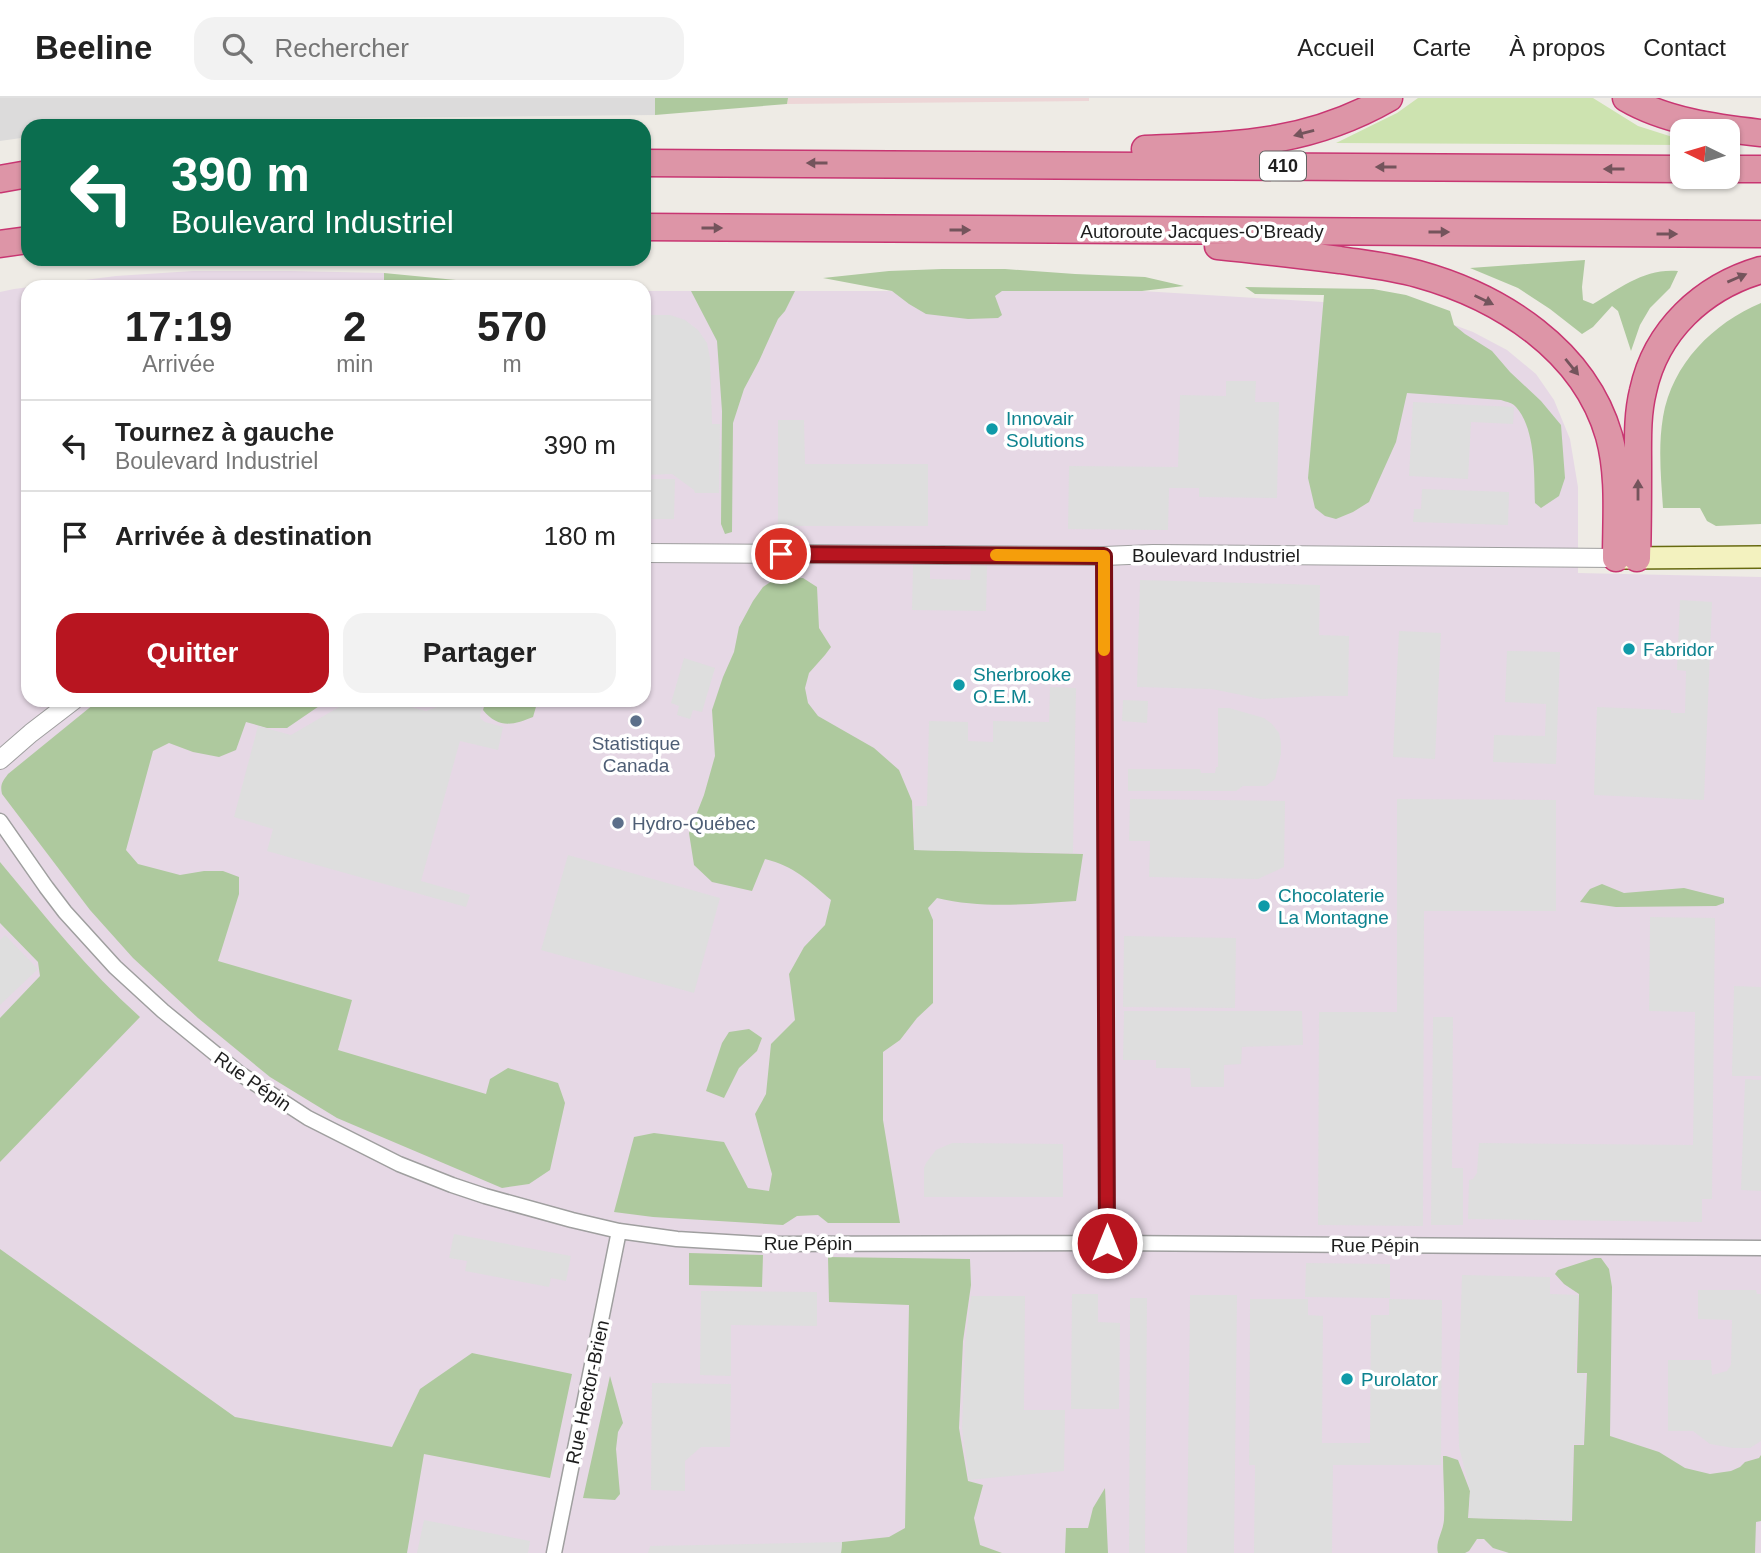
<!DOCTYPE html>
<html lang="fr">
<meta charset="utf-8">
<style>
:root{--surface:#fff;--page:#f2f2f2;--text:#222;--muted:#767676;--line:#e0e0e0;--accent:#b81520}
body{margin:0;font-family:Arial,sans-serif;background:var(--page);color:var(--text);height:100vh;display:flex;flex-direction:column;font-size:26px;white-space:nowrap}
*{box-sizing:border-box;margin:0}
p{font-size:23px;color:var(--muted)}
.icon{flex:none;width:38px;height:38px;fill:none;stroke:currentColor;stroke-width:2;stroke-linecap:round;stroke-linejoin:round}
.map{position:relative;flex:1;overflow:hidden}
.drawer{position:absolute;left:21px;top:182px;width:630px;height:427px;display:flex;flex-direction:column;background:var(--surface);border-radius:21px;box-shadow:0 2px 5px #0004}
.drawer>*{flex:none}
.top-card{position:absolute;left:21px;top:21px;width:630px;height:147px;border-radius:21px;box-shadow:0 2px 5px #0004;background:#0b6e4f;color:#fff;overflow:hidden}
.needle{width:46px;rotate:275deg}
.buttons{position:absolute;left:1670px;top:21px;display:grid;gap:14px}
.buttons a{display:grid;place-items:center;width:70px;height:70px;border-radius:14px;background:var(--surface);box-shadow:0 2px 5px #0004;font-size:35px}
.pin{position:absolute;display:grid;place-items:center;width:60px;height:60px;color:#fff;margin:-30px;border:4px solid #fff;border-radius:50%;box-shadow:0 2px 7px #0007}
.me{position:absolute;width:77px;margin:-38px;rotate:0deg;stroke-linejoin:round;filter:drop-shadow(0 0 5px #0008)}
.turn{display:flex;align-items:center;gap:24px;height:147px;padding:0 35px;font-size:32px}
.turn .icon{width:91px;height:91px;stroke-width:2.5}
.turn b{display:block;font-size:49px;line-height:60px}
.eta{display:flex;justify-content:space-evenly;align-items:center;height:119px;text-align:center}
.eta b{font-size:42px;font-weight:800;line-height:49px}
.button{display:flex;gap:14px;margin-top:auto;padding:14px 35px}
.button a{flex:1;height:80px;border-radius:21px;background:var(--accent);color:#fff;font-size:28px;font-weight:800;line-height:80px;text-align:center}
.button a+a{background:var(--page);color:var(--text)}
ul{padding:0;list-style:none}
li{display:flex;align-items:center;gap:21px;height:91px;padding:0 35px;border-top:2px solid var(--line)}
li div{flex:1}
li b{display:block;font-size:26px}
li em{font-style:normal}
header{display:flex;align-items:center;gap:42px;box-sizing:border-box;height:98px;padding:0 35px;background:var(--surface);border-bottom:2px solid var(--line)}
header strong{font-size:33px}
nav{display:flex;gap:38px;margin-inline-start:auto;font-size:24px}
.search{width:490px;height:63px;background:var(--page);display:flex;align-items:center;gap:18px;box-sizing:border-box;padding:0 24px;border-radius:21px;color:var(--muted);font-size:26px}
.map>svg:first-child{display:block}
</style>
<header>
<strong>Beeline</strong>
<div class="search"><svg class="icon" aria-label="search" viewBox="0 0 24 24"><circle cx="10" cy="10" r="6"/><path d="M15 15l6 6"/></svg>Rechercher</div>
<nav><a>Accueil</a><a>Carte</a><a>À propos</a><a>Contact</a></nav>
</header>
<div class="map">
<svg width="1761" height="1455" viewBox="0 0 1761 1455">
<rect width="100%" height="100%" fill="#eeebe5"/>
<path fill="#dcdbdb" d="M 0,0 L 655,0 L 655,17 L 157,22 L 113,28 L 28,28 L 28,39 L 0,43 Z"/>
<path fill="#edd6d7" d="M 788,0 L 1089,0 L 1089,3 L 787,6 Z"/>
<path fill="#e6d8e5" d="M 193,173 L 291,173 L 384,175 L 384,189 L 28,189 L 28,602 L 644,602 L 644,193 L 1142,193 L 1323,204 L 1395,210 L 1438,221 L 1473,234 L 1507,252 L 1536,276 L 1554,302 L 1570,341 L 1578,389 L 1578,475 L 1761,479 L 1761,1455 L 0,1455 L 0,194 L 14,191 L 116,178 Z"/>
<path fill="#cde3b0" d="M 1418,0 L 1593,0 L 1638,28 L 1682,42 L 1682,47 L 1336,45 L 1397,15 Z"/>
<path fill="#aec99e" d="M 655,0 L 788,0 L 787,6 L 655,17 Z
M 1585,162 L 1582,189 L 1583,202 L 1593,206 C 1620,190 1645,170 1678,173 L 1670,190 L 1650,210 L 1640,227 L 1631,253 L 1618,213 L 1612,208 L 1593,229 L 1582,236 L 1550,211 L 1518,190 L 1470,170 Z
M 942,171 L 1005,171 L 1075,176 L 1145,179 L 1184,188 L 1142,193 L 1002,193 L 995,198 L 1002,217 L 998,220 L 968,221 L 926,216 L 909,206 L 892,193 L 823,180 L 889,173 Z
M 384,175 L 528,189 L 384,189 Z
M 1245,189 L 1373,191 L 1406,197 L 1450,213 L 1454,227 L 1465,236 L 1492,253 L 1510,274 L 1541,303 L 1561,327 L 1565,380 L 1559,398 L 1541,410 L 1535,405 C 1534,377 1536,331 1516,309 C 1513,305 1507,304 1501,302 L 1407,295 L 1396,344 L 1369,404 L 1353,414 L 1336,421 L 1325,418 L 1315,410 L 1308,380 L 1324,197 L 1255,196 Z
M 691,193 L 795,193 L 785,213 L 778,221 L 759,263 L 744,291 L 733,325 L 732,434 L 725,436 L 721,426 L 722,313 L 717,243 Z
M 1761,205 L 1761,426 L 1716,428 L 1707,423 L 1700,410 L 1663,410 C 1661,380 1658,349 1663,319 C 1672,266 1713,225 1761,205 Z
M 803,480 L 817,489 L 819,530 L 831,549 L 825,557 L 809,575 L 805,590 L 808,605 L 818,618 L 874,650 L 899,672 L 912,703 L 914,752 L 1083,756 L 1076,803 C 1029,806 983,811 937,800 L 928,810 L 933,822 L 933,905 L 917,920 L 900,942 L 883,954 L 883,1022 L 900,1125 L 828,1125 L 818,1117 L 797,1118 L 783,1127 L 653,1119 L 614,1114 L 634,1039 L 654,1035 L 724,1044 L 748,1090 L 769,1093 L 772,1076 L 755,1016 L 766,996 L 771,946 L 795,922 L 789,876 L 804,849 L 825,827 L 831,802 C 809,783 794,768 765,761 L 752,793 L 712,784 L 694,767 L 689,735 L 704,697 L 715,658 L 712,612 L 723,579 L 734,554 L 739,529 L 753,503 L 763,489 L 775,481 Z
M 99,602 L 328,602 L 287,630 L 267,630 L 246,624 L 236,652 L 219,659 L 193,654 L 169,645 L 153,653 L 126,752 L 138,766 L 180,777 L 204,773 L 223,773 L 239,779 L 239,796 L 218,863 L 352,902 L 338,952 L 486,996 L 490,981 L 508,970 L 558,985 L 565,1005 L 550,1072 L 529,1086 L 502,1090 L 337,1020 L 270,979 L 198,920 L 133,860 L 90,812 L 2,696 C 0,687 2,684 8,676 Z
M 486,602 L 538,602 L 533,619 C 514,627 498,631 483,612 Z
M 0,764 C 45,818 88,873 140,919 L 0,1064 L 0,920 L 40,878 L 38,864 L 0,825 Z
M 1602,786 L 1624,795 L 1684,790 L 1724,800 L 1724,805 L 1716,808 L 1616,809 L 1580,804 L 1590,791 Z
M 749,931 L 762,940 L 757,953 L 739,970 L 724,1000 L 706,993 L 722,945 L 729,934 Z
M 0,1151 L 235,1319 L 392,1349 L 420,1291 L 472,1255 L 572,1276 L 550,1380 L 424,1356 L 407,1455 L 0,1455 Z
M 689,1155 L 763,1157 L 762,1189 L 689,1187 Z
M 828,1159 L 970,1161 L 971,1187 L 963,1243 L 959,1330 L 968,1383 L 983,1387 L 974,1420 L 980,1447 L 1002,1455 L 841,1455 L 842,1444 L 889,1439 L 905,1430 L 909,1207 L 829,1204 Z
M 1595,1160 L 1601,1160 L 1609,1171 L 1612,1189 L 1610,1338 L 1659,1354 L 1685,1370 L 1710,1376 L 1731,1373 L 1740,1369 L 1745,1364 L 1759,1360 L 1761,1357 L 1761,1423 L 1756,1424 L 1755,1455 L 1509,1455 L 1493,1450 L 1484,1441 L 1477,1441 L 1469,1453 L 1465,1455 L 1438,1455 C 1435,1444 1443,1434 1444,1422 C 1445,1401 1443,1379 1443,1358 L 1446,1358 L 1458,1362 L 1470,1393 L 1468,1420 L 1572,1423 L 1574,1347 L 1584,1347 L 1587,1275 L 1577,1275 L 1579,1196 L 1564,1186 L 1555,1176 L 1558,1172 Z
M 610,1278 L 623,1325 L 618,1334 L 616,1351 L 620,1396 L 615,1402 L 583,1400 Z
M 1105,1390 L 1108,1455 L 1065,1455 L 1066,1430 L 1088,1430 L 1093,1410 Z"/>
<path fill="#dedede" d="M 644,217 L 670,217 L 685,222 L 698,232 L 707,245 L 710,260 L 712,326 L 720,326 L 719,395 L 695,395 L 694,392 L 672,376 L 644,377 L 644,348 L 649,348 L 650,279 L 644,279 Z
M 1226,283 L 1256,283 L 1255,304 L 1279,304 L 1277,400 L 1199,399 L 1199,390 L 1169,390 L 1168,432 L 1068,431 L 1069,368 L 1178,369 L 1180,297 L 1226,298 Z
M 1413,304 L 1514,309 L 1513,326 L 1471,324 L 1468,381 L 1409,378 Z
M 778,322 L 804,322 L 805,366 L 928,366 L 928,428 L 778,428 Z
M 644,381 L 675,381 L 674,421 L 644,421 Z
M 1422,391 L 1509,394 L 1508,427 L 1413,424 L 1414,411 L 1421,411 Z
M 913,467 L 930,467 L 930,481 L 970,482 L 971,467 L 987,468 L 986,513 L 912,512 Z
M 1140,482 L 1320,487 L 1319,537 L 1349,538 L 1348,598 L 1319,598 L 1261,601 L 1212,591 L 1137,589 Z
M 1680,502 L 1712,504 L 1704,702 L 1594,697 L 1597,609 L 1671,612 L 1671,615 L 1685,615 L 1686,573 L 1677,572 Z
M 1399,533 L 1441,535 L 1435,661 L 1393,659 Z
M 1507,553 L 1560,554 L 1556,666 L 1493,664 L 1494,637 L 1545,638 L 1546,606 L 1505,604 Z
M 684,560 L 715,570 L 702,614 L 693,612 L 690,621 L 677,617 L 679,608 L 671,605 Z
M 1050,589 L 1076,590 L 1073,755 L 914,752 L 915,708 L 927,708 L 929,623 L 968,624 L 968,643 L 993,644 L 993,623 L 1049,624 Z
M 351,602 L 385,602 L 426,613 L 437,609 L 443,602 L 484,602 L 480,617 L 481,621 L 485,624 L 503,629 L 498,652 L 460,643 L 421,783 L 470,797 L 466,809 L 267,753 L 273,731 L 234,719 L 258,628 L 291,637 Z
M 1123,602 L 1148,603 L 1147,625 L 1122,623 Z
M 1218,610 L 1229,610 L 1264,620 L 1272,626 L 1279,635 L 1281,645 L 1281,656 L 1275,681 L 1266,688 L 1243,688 L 1236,693 L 1128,693 L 1128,671 L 1200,671 L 1201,675 L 1215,675 L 1216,669 L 1218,669 Z
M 1130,701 L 1285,703 L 1284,769 L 1258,781 L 1149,779 L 1150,743 L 1129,743 Z
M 1397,701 L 1556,702 L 1556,813 L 1424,813 L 1423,1128 L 1318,1127 L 1319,914 L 1397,914 Z
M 568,757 L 720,800 L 694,895 L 541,852 Z
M 1650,819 L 1715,820 L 1712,1101 L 1702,1101 L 1702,1124 L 1468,1121 L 1469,1082 L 1473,1081 L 1477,1075 L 1479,1045 L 1693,1047 L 1695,914 L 1649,913 Z
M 5,837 L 38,871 L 0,907 L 0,842 Z
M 1124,838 L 1236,840 L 1235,910 L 1123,909 Z
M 1734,888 L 1761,889 L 1761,978 L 1732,978 Z
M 1124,913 L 1302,913 L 1303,947 L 1242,949 L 1241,966 L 1224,967 L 1224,989 L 1191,989 L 1190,970 L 1156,970 L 1156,962 L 1123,962 Z
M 1433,919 L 1453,919 L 1452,1070 L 1463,1070 L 1463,1127 L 1431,1127 Z
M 1745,981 L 1761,982 L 1761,1093 L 1741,1092 Z
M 952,1045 L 1063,1046 L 1063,1099 L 924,1099 L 924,1070 L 926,1065 L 936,1052 Z
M 454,1136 L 571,1158 L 566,1183 L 551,1180 L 549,1189 L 465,1173 L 467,1163 L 449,1160 Z
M 1306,1165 L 1390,1166 L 1390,1200 L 1305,1199 Z
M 1462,1177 L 1550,1179 L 1550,1196 L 1578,1197 L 1575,1275 L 1585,1276 L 1583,1346 L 1573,1346 L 1571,1422 L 1469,1420 L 1470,1393 L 1459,1349 L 1458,1304 Z
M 1698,1192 L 1756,1192 L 1757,1196 L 1761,1196 L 1761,1343 L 1750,1350 L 1733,1350 L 1710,1346 L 1693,1333 L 1668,1333 L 1668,1262 L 1711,1262 L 1712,1277 L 1727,1273 L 1731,1267 L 1732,1222 L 1698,1221 Z
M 701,1193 L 817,1194 L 817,1228 L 731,1227 L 731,1278 L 700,1277 Z
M 1072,1196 L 1098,1196 L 1098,1224 L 1120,1225 L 1119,1311 L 1071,1311 Z
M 1190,1197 L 1237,1197 L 1234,1455 L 1187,1455 Z
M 971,1198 L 1025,1198 L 1024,1312 L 1065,1312 L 1064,1373 L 969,1382 L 962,1330 L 965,1245 Z
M 1130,1200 L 1147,1200 L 1145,1455 L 1129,1455 Z
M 1250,1201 L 1308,1201 L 1308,1217 L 1323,1218 L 1322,1345 L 1370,1345 L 1371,1217 L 1389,1217 L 1389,1201 L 1442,1202 L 1441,1367 L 1333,1367 L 1332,1455 L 1254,1455 L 1255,1367 L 1249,1367 Z
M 652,1285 L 731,1286 L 730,1349 L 701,1349 L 685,1363 L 685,1393 L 651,1392 Z
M 424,1422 L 530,1443 L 528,1455 L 417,1455 Z
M 842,1444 L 841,1455 L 648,1455 L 650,1448 Z"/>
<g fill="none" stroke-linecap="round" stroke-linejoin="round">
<g stroke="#9f9f9f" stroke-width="17">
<path id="minor" d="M 1104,458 L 1107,1145
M 0,723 L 46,789 L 65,814 L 115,869 L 163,913 L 239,975 L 308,1020 L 399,1066 L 452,1087 L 485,1098 L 572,1122 L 619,1133 L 677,1141 L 759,1146 L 1107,1145 L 1761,1150
M 554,1455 L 619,1133"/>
</g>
<g stroke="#9f9f9f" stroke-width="20">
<path id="tertiary" d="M 644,455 L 1104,458 L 1153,456 L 1616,460
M 0,662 L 31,635 L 74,602"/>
</g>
<g stroke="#676a10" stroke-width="24">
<path id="secondary" d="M 1623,460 L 1761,459"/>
</g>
<g stroke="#c83672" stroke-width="29">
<path id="motorway" d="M 1626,0 C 1665,23 1716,30 1761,35
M 1145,51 C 1236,47 1307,47 1389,0
M 644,65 L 1682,71
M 1727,71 L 1761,71
M 0,81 L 28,76
M 644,129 L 1761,136
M 0,146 L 28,142
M 1218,148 C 1258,152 1299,157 1340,162 C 1366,166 1393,169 1418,176 C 1501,199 1584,252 1609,338 C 1620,378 1616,420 1616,460
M 1637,460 C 1638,429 1638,399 1638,368 C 1638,343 1637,317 1643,293 C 1656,232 1703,189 1761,172"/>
</g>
<use href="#minor" stroke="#fff" stroke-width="14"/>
<use href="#tertiary" stroke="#fff" stroke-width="18"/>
<use href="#secondary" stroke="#f3f2bf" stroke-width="21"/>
<use href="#motorway" stroke="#dd95a7" stroke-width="26"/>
</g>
<defs><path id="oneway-solid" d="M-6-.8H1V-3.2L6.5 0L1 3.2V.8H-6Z" transform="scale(1.75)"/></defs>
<g fill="#74545c">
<use href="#oneway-solid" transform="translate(1304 35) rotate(165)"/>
<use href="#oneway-solid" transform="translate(817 65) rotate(-180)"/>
<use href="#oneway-solid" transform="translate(1386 69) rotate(-180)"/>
<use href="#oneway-solid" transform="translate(1614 71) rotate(-180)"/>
<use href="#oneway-solid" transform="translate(712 130)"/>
<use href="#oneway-solid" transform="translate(960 132)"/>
<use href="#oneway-solid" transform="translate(1439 134)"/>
<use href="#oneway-solid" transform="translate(1667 136)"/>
<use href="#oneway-solid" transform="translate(1737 180) rotate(-23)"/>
<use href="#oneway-solid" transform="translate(1484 202) rotate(26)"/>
<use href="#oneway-solid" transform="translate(1572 269) rotate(51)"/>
<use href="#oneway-solid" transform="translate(1638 392) rotate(-90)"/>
</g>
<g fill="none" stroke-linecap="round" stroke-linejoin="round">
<g stroke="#780e15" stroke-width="18">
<path id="route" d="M 781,456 L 1104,458 L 1107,1145"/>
</g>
<use href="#route" stroke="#b81520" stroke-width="12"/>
<path stroke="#f59e0b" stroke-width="12" d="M 996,457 L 1104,458 L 1104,552"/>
</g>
<g fill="#0f9aa8" stroke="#fff" stroke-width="2.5">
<circle cx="992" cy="331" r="7"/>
<circle cx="1629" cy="551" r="7"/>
<circle cx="959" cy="587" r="7"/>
<circle cx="1264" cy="808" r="7"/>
<circle cx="1347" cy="1281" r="7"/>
</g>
<g fill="#5c6f8a" stroke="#fff" stroke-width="2.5">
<circle cx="636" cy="623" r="7"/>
<circle cx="618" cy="725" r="7"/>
</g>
<g text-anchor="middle" stroke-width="7" stroke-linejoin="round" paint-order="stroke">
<rect fill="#fff" stroke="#626262" stroke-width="2" x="1260" y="53.5" width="46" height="29" rx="5"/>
<g font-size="18" font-weight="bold" fill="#1e1e1e">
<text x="1283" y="74">410</text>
</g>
<g font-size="19" fill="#1e1e1e" stroke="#fff">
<text x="1202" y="140">Autoroute Jacques-O'Bready</text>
<text x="1216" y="464">Boulevard Industriel</text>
<text transform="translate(253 983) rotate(35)" y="7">Rue Pépin</text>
<text x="808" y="1152">Rue Pépin</text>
<text x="1375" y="1154">Rue Pépin</text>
<text transform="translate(587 1294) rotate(-78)" y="7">Rue Hector-Brien</text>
</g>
<g font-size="19" fill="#0d838f" stroke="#fff" text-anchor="start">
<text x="1006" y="327">Innovair<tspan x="1006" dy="22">Solutions</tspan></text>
<text x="1643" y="558">Fabridor</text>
<text x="973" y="583">Sherbrooke<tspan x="973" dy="22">O.E.M.</tspan></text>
<text x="1278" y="804">Chocolaterie<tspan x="1278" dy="22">La Montagne</tspan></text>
<text x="1361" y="1288">Purolator</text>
</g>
<g font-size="19" fill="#4e5e75" stroke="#fff">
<text x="636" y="652">Statistique<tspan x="636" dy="22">Canada</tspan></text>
<text x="632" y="732" text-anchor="start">Hydro-Québec</text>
</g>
</g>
</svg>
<div class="buttons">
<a><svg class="needle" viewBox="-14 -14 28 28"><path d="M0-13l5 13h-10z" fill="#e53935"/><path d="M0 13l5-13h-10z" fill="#767676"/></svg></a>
</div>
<div class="pin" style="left:781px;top:456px;background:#d93025"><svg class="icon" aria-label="arrive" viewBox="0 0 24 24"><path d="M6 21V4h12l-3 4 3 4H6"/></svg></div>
<svg class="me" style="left:1107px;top:1145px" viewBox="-20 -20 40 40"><circle r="17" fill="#b81520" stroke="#fff" stroke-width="3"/><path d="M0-11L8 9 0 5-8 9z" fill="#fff"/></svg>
<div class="top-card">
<div class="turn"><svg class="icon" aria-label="left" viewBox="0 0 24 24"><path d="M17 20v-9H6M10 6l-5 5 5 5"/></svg><div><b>390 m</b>Boulevard Industriel</div></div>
</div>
<section class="drawer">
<div class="eta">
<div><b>17:19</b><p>Arrivée</p></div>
<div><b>2</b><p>min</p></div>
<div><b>570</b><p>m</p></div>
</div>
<ul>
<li><svg class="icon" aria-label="left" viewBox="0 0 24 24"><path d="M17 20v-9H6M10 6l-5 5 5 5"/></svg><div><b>Tournez à gauche</b><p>Boulevard Industriel</p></div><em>390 m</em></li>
<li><svg class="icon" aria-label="arrive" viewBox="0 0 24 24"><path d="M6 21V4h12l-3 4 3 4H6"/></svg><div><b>Arrivée à destination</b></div><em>180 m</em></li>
</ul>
<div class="button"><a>Quitter</a><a>Partager</a></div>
</section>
</div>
